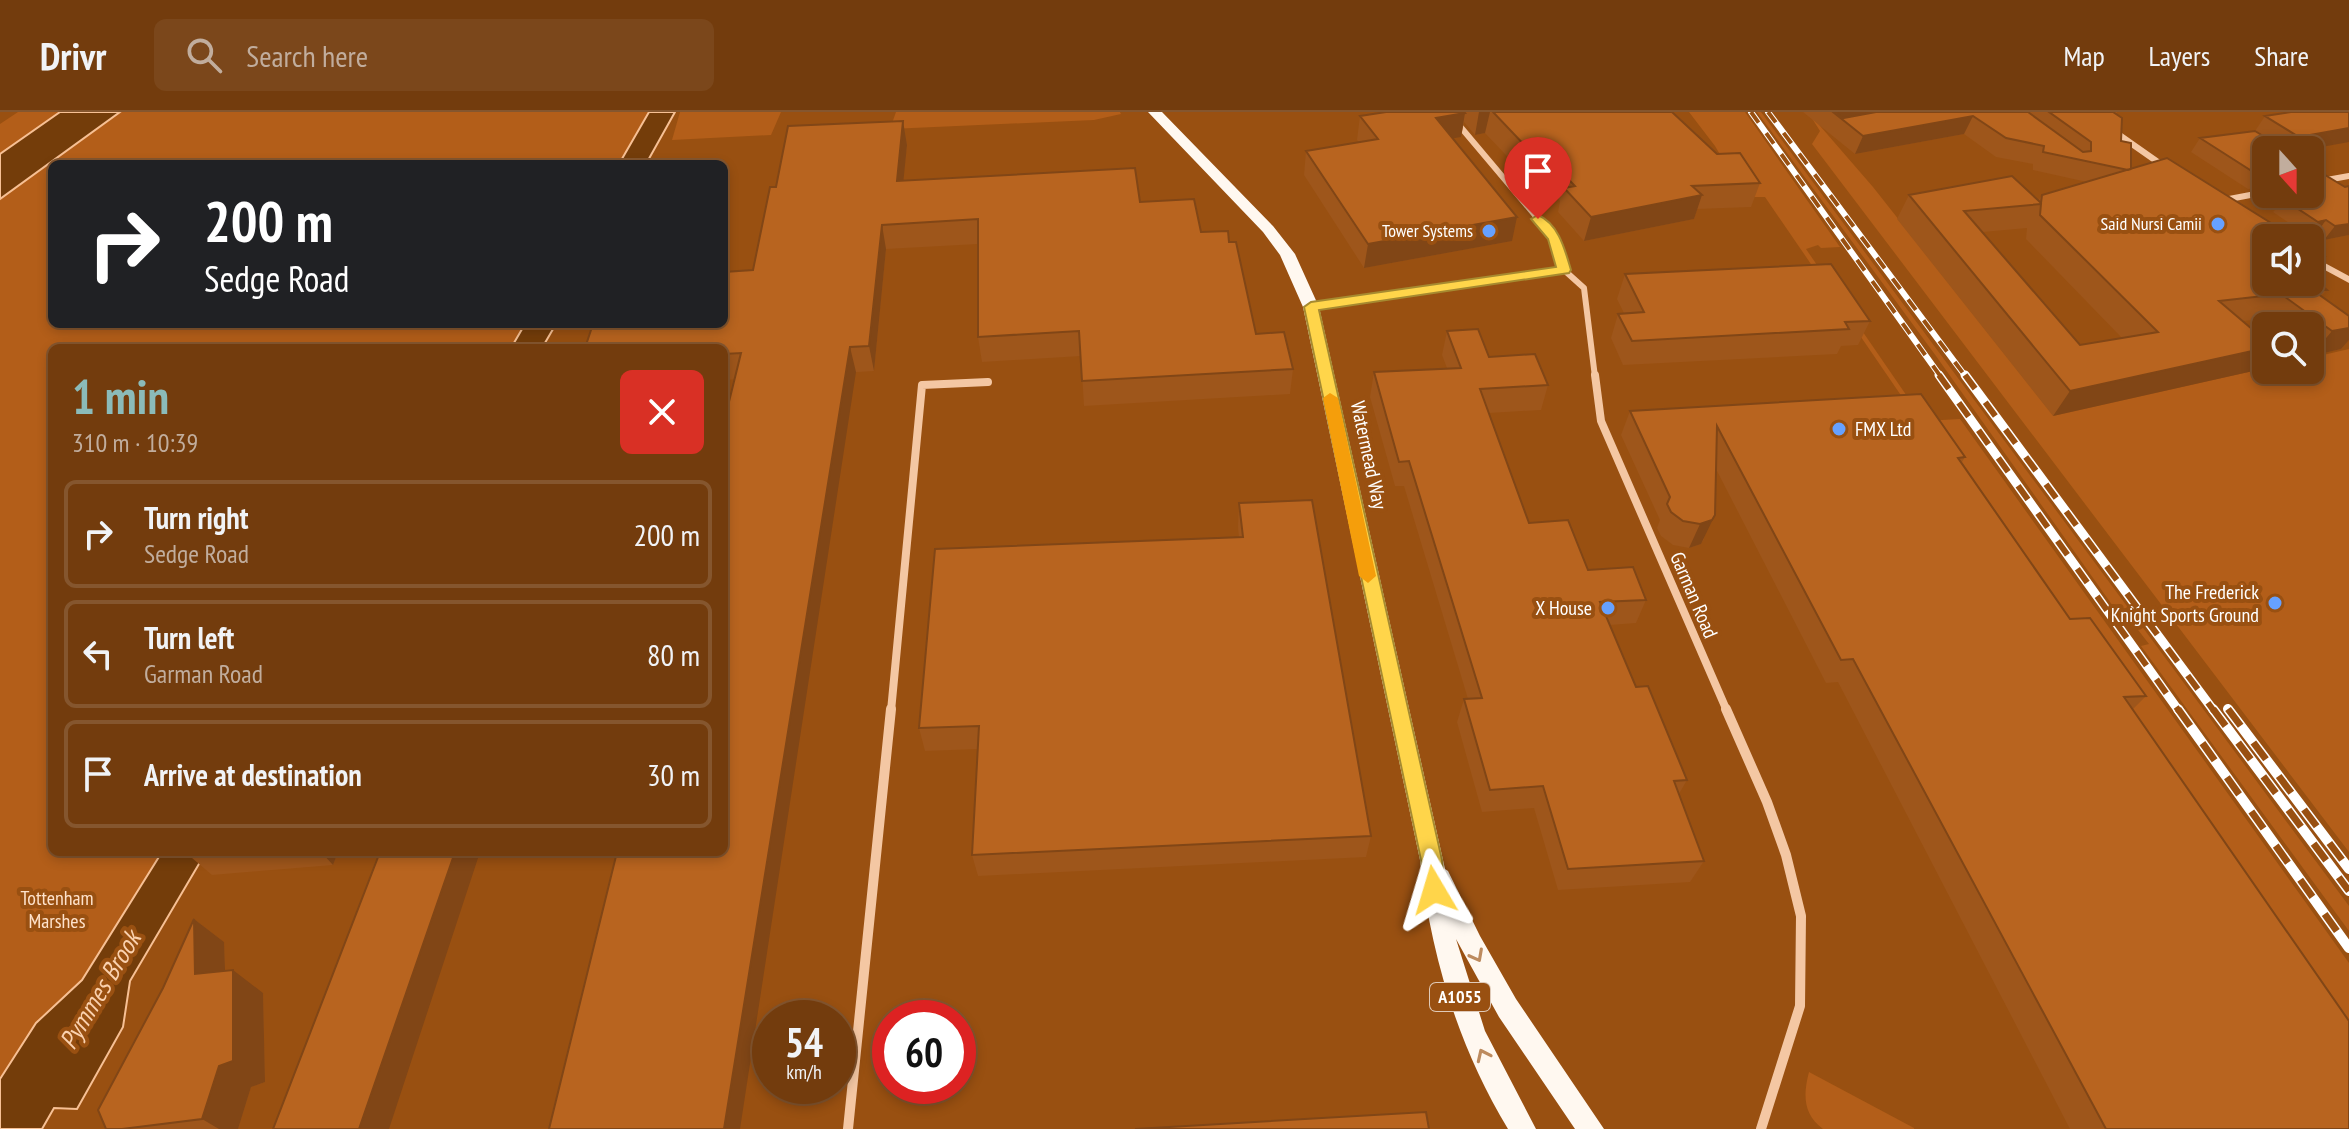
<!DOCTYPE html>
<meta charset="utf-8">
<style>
:root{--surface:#733c0d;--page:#7b471b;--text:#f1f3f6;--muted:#c1ad9d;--line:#85562e;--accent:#8bbbb9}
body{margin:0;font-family:"PT Sans Narrow",sans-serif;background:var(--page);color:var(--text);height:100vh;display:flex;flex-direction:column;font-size:30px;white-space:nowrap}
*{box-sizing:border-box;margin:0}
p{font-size:26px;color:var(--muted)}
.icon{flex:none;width:44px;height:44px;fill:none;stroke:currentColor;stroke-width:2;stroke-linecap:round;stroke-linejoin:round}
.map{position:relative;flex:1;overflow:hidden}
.sheet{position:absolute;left:48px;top:232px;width:680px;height:512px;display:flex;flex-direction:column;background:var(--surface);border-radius:12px;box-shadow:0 4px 12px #0003,0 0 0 2px var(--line)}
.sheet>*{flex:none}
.top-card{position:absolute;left:48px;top:48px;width:680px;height:168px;border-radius:12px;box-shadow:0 4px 12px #0003,0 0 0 2px var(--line);background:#202124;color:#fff;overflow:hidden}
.needle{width:52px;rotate:159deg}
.fabs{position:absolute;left:2252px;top:24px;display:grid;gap:16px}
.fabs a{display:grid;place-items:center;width:72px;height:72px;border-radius:12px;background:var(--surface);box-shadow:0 4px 12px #0003,0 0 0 2px var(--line);font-size:40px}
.speed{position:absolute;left:752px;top:888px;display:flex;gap:16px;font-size:40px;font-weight:700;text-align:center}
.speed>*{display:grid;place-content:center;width:104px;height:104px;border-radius:50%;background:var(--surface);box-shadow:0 4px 12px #0003,0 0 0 2px var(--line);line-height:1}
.speed small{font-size:20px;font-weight:400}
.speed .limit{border:12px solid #d22;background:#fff;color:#111}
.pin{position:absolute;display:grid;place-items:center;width:68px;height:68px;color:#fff;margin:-82px -34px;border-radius:50% 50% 50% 0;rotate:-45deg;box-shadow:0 0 8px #0007}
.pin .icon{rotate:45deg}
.me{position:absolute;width:88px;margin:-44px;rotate:353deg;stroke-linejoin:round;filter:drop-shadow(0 0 6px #0008)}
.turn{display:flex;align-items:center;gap:28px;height:168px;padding:0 24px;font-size:36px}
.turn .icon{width:104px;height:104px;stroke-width:2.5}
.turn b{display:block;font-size:56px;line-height:68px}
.round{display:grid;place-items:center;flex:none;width:84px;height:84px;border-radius:12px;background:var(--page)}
.overview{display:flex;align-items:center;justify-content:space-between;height:136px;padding:0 24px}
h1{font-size:48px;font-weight:700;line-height:60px;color:var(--accent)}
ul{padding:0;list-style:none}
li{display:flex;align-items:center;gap:24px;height:108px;margin:0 16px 12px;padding:0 8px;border:4px solid var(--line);border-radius:12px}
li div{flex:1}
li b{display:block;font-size:30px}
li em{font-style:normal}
header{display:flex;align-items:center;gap:48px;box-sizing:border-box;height:112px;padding:0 40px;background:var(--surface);border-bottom:2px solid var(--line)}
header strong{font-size:38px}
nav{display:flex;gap:44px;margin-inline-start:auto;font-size:28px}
.search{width:560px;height:72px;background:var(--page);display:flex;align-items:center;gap:20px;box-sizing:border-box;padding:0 28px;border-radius:12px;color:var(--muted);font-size:30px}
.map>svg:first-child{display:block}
</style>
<header>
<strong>Drivr</strong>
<div class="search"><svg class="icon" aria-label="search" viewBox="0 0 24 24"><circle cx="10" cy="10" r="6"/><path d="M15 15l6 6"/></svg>Search here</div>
<nav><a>Map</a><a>Layers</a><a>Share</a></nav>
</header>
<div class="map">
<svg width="2349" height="1017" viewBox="0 0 2349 1017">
<rect width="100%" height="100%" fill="#995011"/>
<path fill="#b35e19" d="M 18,0 L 60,0 L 0,42 L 0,12 Z
M 120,0 L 649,0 L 619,52 L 52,52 L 52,212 L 525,212 L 511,236 L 52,236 L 52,740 L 162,740 L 82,868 L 36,911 L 0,967 L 0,87 Z
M 680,0 L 781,0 L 771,23 L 672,28 Z
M 896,0 L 1120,0 L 1121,2 L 1094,8 L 890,17 Z
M 1689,0 L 1745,0 L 1840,135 L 1821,136 L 1818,133 L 1806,137 L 1924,309 L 1960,307 L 2349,851 L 2349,937 L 1765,85 L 1745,85 L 1715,34 Z
M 1757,0 L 1761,0 L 2349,794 L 2349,819 L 2141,534 L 2149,532 L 2135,514 L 2127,514 L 1936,244 Z
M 1808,0 L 1873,75 L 2053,303 L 2266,256 L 2310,258 L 2310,246 L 2349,237 L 2349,740 L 1812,32 L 1820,19 Z
M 1809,960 L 1914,1016 L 1914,1017 L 1823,1017 C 1803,1002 1803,983 1809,960 Z"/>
<path fill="#743d0a" stroke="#f7c094" stroke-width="2" d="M 60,0 L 120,0 L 0,87 L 0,42 Z
M 649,0 L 675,0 L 646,52 L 619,52 Z
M 525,212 L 556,212 L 542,236 L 511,236 Z
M 162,740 L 206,740 L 130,869 L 123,915 L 77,997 L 54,996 L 42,1017 L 0,1017 L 0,967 L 36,911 L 82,868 Z"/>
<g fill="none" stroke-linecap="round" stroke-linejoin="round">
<path stroke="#f4c7a3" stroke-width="6" d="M 1448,0 L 1555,127 L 1564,158 L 1584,176 L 1595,265
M 2310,71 L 2349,64
M 2224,88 L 2266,80
M 1311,195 L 1564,158"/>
<path stroke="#f4c7a3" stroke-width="8" d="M 1595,263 L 1601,309 L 1727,599
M 891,599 L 922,273 L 988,270"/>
<path stroke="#f4c7a3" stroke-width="10" d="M 1726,597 L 1767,690 L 1786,743 L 1801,804 L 1800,894 L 1761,1017
M 848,1017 L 891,597"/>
<path fill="#f4c7a3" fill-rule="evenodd" d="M 2081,0 L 2092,0 L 2176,59 L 2168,61 Z
M 2310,143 L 2349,164 L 2349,171 L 2310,150 Z"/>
<path fill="#fff8f0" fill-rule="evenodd" d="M 1148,0 L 1162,0 L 1273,114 L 1295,142 L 1319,195 L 1445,757 L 1448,759 L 1480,824 L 1516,887 L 1604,1017 L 1575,1017 L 1499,905 L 1456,827 L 1485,919 L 1536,1017 L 1508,1017 C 1458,934 1431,844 1420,748 L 1303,195 L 1280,143 L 1263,120 Z"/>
<g stroke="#fff" stroke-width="6">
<path id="rail-far2" d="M 1751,0 L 1941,265
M 1768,0 L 1966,265"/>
</g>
<g stroke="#fff" stroke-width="9">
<path id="rail-far1" d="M 1939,263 L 2179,599
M 1965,263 L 2214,599"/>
</g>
<g stroke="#fff" stroke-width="10">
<path id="rail" d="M 2178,597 L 2349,836
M 2213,597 L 2349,779
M 2228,597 L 2349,757"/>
</g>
<use href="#rail-far2" stroke="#995011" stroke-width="4" stroke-dasharray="13" stroke-linecap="butt"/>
<use href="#rail-far1" stroke="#995011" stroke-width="6" stroke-dasharray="17" stroke-linecap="butt"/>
<use href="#rail" stroke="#995011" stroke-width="7" stroke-dasharray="21" stroke-linecap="butt"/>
</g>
<path fill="#9e561b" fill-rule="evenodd" d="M 1386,0 L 1672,0 L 1717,42 L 1760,71 L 1751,95 L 1697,97 L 1694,107 L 1584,129 L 1558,100 L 1560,89 L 1535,61 L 1524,62 L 1485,21 L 1475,23 L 1464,10 L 1461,25 L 1453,26 L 1512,129 L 1364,156 L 1304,63 L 1306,39 L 1359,30 L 1357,28 L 1360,4 Z
M 1803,0 L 2117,0 L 2116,2 L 2121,29 L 2131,57 L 2266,126 L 2327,178 L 2321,184 L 2349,204 L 2349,228 L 2341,237 L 2311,244 L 2310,243 L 2310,214 L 2271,214 L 2261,207 L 2243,209 L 2266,229 L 2266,244 L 2253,259 L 2053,304 L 1897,107 L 1909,83 L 2038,89 L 2042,83 L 2087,70 L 2033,58 L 2033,52 L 1996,45 L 1964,22 L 1855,42 ZM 2027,116 L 2026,127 L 2122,226 L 2080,233 L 1983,120 Z
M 2291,0 L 2305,38 L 2266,38 L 2266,76 L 2248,77 L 2191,40 L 2200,26 L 2255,19 L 2265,4 Z
M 903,9 L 907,33 L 903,68 L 1140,90 L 1201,120 L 1229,130 L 1256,222 L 1293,257 L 1290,282 L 1084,294 L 1081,244 L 982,250 L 978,225 L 978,132 L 886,137 L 874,259 L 724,268 L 724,236 L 753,158 Z
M 2317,63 L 2345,75 L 2349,74 L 2349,123 L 2324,128 L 2316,122 L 2307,123 L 2273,100 L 2277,96 L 2263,87 L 2266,82 L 2310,82 Z
M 1625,162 L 1870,209 L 1858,233 L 1841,234 L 1837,242 L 1623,253 L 1611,226 L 1618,202 L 1624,201 L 1617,187 Z
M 1447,219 L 1489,245 L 1548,273 L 1541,298 L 1489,301 L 1529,411 L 1588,458 L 1646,488 L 1636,511 L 1610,513 L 1636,575 L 1687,668 L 1679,682 L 1704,749 L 1690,770 L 1558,778 L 1534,696 L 1482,700 L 1457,610 L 1464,587 L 1468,587 L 1404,374 L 1395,374 L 1370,285 L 1374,260 L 1447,256 L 1442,243 Z
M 1630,299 L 1965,345 L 1962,350 L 2070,507 L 2146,584 L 2133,597 L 2349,1017 L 2070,1017 L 1838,570 L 1826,571 L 1716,357 L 1704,427 L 1701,432 L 1689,436 L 1673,433 L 1661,424 L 1657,416 L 1660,408 L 1621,323 Z
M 1239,391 L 1371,724 L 1366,745 L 978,764 L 972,743 L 978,637 L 925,639 L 919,616 L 1239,425 L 1238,415 Z
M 185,740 L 338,740 L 333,753 L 212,763 Z
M 194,807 L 224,830 L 225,859 L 263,881 L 265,970 L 251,975 L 238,1017 L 106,1017 L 163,876 Z"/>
<path fill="#814616" d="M 1479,0 L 1490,0 L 1485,21 L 1475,23 Z
M 1838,0 L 1905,0 L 1846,10 L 1836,3 Z
M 1465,1 L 1461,25 L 1432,30 L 1436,6 Z
M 1973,4 L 1964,22 L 1855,42 L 1863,24 Z
M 903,9 L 907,33 L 901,93 L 897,69 Z
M 2349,16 L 2349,30 L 2305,38 L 2290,38 L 2299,25 Z
M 1540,37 L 1535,61 L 1524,62 L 1530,39 Z
M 1702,83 L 1694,107 L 1584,129 L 1591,105 Z
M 1517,105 L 1512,129 L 1364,156 L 1368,132 Z
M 2326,108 L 2316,122 L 2307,123 L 2318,110 Z
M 2349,112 L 2349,123 L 2324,128 L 2335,114 Z
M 882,113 L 886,137 L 874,259 L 869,234 Z
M 2324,144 L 2310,161 L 2310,146 Z
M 2349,216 L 2349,228 L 2341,237 L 2311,244 L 2332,219 Z
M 850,235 L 856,260 L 740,1017 L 724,1017 Z
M 2266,236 L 2266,244 L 2253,259 L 2053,304 L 2070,279 Z
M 1715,403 L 1701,432 L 1689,436 L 1700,412 Z
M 321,740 L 338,740 L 333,753 Z
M 455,740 L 480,740 L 389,1017 L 359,1017 Z
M 194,807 L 224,830 L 226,884 L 195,862 Z
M 233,858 L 263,881 L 265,970 L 251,975 L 238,1017 L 219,1017 L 202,1007 Z"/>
<path fill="#b8641f" stroke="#814616" stroke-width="2" fill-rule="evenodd" d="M 1386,0 L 1464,0 L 1465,1 L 1436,6 L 1517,105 L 1368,132 L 1306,39 L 1378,27 L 1360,4 Z
M 1493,0 L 1672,0 L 1717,42 L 1740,41 L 1760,71 L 1692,74 L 1702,83 L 1591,105 L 1564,76 L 1575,74 L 1540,37 L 1530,39 Z
M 1833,0 L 1838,0 L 1837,2 L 1844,6 L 1876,0 L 2028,0 L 2083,40 L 2091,39 L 2091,30 L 2049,0 L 2113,0 L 2122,6 L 2121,29 L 2131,31 L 2131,57 L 2128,58 L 2043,40 L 2044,34 L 2006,26 L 1973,4 L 1863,24 Z
M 2291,0 L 2349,0 L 2349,16 L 2299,25 L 2265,4 Z
M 903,9 L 897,69 L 1135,56 L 1140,90 L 1194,87 L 1201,120 L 1228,119 L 1229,130 L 1236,130 L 1256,222 L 1284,220 L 1293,257 L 1082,269 L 1079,219 L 978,225 L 978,107 L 882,113 L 869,234 L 850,235 L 724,1017 L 549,1017 L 617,740 L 724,740 L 724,310 L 741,241 L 724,242 L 724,236 L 585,236 L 593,212 L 724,212 L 724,160 L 753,158 L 770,75 L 776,75 L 788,14 Z
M 2255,19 L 2286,38 L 2266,38 L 2266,63 L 2258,63 L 2200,26 Z
M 2167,46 L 2295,126 L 2266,126 L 2266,170 L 2310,170 L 2310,164 L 2327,178 L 2314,179 L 2349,204 L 2349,216 L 2332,219 L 2281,182 L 2219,189 L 2266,229 L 2266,236 L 2070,279 L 1909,83 L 2012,64 L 2041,91 L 2042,83 ZM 2041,92 L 2040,103 L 2158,220 L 2080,233 L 1964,99 Z
M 2310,53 L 2314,56 L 2317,63 L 2325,63 L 2345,75 L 2349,74 L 2349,112 L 2335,114 L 2326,108 L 2318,110 L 2283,87 L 2292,85 L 2287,82 L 2310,82 Z
M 2310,135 L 2324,144 L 2310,146 Z
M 1831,152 L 1870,209 L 1845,210 L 1849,217 L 1632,229 L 1618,202 L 1644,200 L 1625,162 Z
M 1478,217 L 1489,245 L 1535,242 L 1548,273 L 1480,277 L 1529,411 L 1568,408 L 1588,458 L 1633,455 L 1646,488 L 1600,490 L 1636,575 L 1648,574 L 1687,668 L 1674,669 L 1704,749 L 1568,757 L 1543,674 L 1490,678 L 1464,587 L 1482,586 L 1409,349 L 1399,350 L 1374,260 L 1461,256 L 1447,219 Z
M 1921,282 L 1965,345 L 1958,346 L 2070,507 L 2090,506 L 2146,584 L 2124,585 L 2349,909 L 2349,1017 L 2106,1017 L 1853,547 L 1841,548 L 1717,314 L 1715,403 L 1712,408 L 1700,412 L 1683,409 L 1671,400 L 1667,392 L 1670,385 L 1630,299 Z
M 1312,388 L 1371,724 L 972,743 L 979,614 L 919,616 L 935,437 L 1243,425 L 1239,391 Z
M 380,740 L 455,740 L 359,1017 L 273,1017 Z
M 194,807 L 195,862 L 233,858 L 233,949 L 219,954 L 202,1007 L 122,1017 L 106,1017 L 98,998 L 163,876 Z
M 1426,1000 L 1429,1017 L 1135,1017 Z"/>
<defs><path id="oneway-chevron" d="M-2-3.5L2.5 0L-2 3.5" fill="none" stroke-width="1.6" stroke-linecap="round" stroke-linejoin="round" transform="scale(2)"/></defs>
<g stroke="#bd8b5f">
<use href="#oneway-chevron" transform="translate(1477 844) rotate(62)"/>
<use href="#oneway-chevron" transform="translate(1483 943) rotate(-115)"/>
</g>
<path fill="#ffd54a" stroke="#a68a30" stroke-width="2" d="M 1538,103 C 1559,112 1565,138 1571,158 L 1569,161 L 1319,198 L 1442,748 L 1445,778 L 1442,785 L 1434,787 L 1427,785 L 1421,748 L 1304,195 L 1311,190 L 1556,155 L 1548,127 L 1531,107 Z"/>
<path fill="#f59e0b" d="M 1330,281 L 1338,286 L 1376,464 L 1368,471 L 1359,464 L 1323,286 Z"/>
<g fill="#66a1ff" stroke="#995011" stroke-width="3">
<circle cx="2218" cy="112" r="8"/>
<circle cx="1489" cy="119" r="8"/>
<circle cx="1839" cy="317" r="8"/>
<circle cx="2275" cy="491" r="8"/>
<circle cx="1608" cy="496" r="8"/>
</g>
<g text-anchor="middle" stroke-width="8" stroke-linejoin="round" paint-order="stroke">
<g font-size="18" fill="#fff" stroke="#995011" text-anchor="end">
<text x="2202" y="118">Said Nursi Camii</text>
<text x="1473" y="125">Tower Systems</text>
</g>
<rect fill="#995011" stroke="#e0cab8" stroke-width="2" x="1430" y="871" width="60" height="28" rx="6"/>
<g font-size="18" font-weight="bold" fill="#fff">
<text x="1460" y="891">A1055</text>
</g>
<g font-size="20" fill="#fff" stroke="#995011" text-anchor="end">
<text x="1855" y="324" text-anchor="start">FMX Ltd</text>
<text x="2259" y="487">The Frederick<tspan x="2259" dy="23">Knight Sports Ground</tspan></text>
<text x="1592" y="503">X House</text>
</g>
<g font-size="20" fill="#fff" stroke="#995011">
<text transform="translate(1369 343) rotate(78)" y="7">Watermead Way</text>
<text transform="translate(1694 483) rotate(67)" y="7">Garman Road</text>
</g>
<g font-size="20" fill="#fee2cb" stroke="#995011">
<text x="57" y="793">Tottenham<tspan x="57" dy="23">Marshes</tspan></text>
</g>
<g font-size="26" font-style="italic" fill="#fad1af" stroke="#995011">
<text transform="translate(100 878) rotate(-59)" y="9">Pymmes Brook</text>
</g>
</g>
</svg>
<div class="fabs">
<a><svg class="needle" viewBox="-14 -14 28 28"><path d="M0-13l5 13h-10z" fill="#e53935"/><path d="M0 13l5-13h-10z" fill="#c1ad9d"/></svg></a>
<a><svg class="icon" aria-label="sound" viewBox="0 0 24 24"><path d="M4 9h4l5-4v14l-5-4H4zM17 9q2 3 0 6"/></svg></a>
<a><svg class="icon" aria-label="search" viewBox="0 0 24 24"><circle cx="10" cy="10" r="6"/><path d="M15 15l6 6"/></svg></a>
</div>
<div class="speed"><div>54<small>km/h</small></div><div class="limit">60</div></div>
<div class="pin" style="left:1538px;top:107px;background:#d93025"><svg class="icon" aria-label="arrive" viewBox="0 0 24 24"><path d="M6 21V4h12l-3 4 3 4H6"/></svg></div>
<svg class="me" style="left:1434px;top:778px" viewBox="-20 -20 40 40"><path d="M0-17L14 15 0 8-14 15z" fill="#ffd54a" stroke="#fff" stroke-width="4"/></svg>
<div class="top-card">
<div class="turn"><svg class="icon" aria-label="right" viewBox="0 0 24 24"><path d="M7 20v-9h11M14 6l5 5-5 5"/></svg><div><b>200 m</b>Sedge Road</div></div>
</div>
<section class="sheet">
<div class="overview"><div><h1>1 min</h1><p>310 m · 10:39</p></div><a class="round" style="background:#d93025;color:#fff"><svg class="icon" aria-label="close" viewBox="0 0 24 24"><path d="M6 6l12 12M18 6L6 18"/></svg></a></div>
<ul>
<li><svg class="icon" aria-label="right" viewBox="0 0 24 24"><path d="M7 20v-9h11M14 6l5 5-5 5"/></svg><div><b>Turn right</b><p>Sedge Road</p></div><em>200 m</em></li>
<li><svg class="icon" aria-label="left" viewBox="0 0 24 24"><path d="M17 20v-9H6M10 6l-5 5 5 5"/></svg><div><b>Turn left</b><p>Garman Road</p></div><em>80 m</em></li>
<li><svg class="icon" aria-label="arrive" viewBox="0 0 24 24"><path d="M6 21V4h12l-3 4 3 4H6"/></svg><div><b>Arrive at destination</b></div><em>30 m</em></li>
</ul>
</section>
</div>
